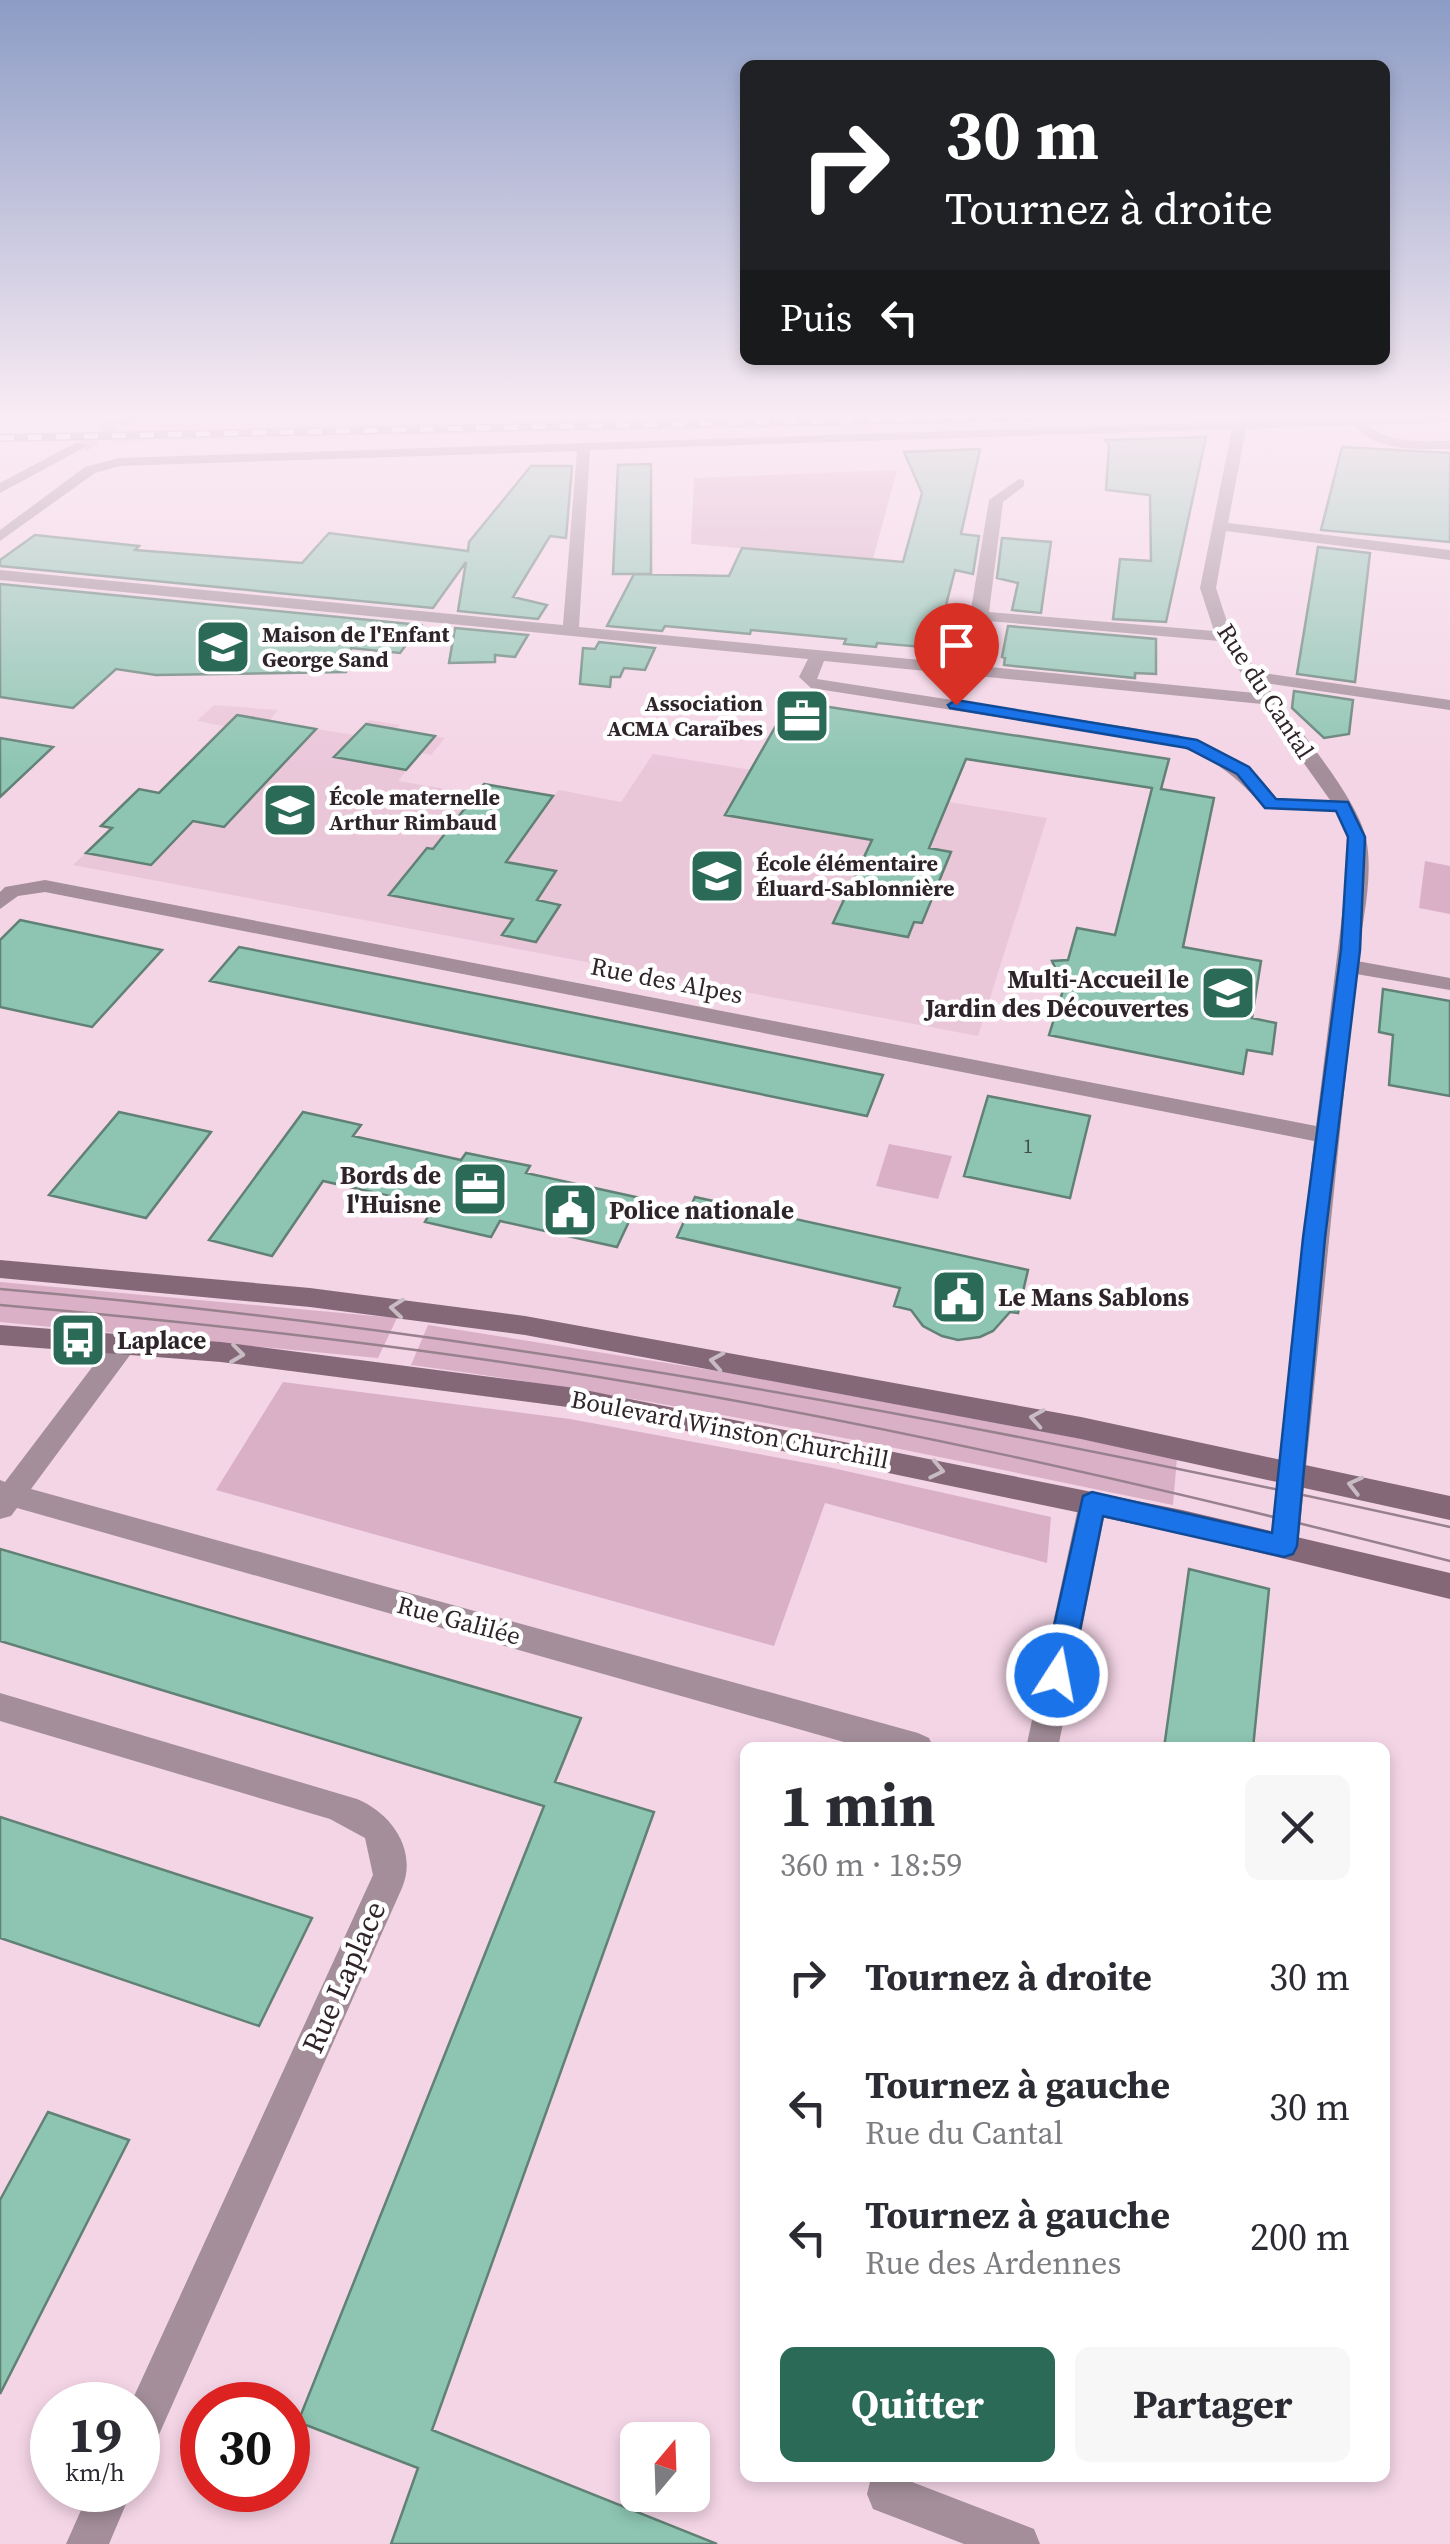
<!DOCTYPE html>
<html lang="fr">
<meta charset="utf-8">
<style>
:root{--surface:#fff;--page:#f7f7f7;--text:#2b2b33;--muted:#7c7c81;--accent:#2b6a57}
body{margin:0;font-family:"Source Serif 4",serif;background:var(--page);color:var(--text);height:100vh;display:flex;flex-direction:column;font-size:38px;white-space:nowrap}
*{box-sizing:border-box;margin:0}
p{font-size:32px;color:var(--muted)}
.icon{flex:none;width:55px;height:55px;fill:none;stroke:currentColor;stroke-width:2;stroke-linecap:round;stroke-linejoin:round}
.map{position:relative;flex:1;overflow:hidden}
.side{position:absolute;left:740px;top:1742px;width:650px;height:740px;display:flex;flex-direction:column;background:var(--surface);border-radius:15px;box-shadow:0 5px 15px #0003}
.side>*{flex:none}
.banner{position:absolute;left:740px;top:60px;width:650px;height:305px;border-radius:15px;box-shadow:0 5px 15px #0003;background:#202124;color:#fff;overflow:hidden}
.needle{width:65px;rotate:19deg}
.buttons{position:absolute;left:620px;top:2422px;display:grid;gap:20px}
.buttons a{display:grid;place-items:center;width:90px;height:90px;border-radius:15px;background:var(--surface);box-shadow:0 5px 15px #0003;font-size:50px}
.speed{position:absolute;left:30px;top:2382px;display:flex;gap:20px;font-size:50px;font-weight:700;text-align:center}
.speed>*{display:grid;place-content:center;width:130px;height:130px;border-radius:50%;background:var(--surface);box-shadow:0 5px 15px #0003;line-height:1}
.speed small{font-size:25px;font-weight:400}
.speed .limit{border:15px solid #d22;background:#fff;color:#111}
.pin{position:absolute;display:grid;place-items:center;width:85px;height:85px;color:#fff;margin:-102px -42px;border-radius:50% 50% 50% 0;rotate:-45deg;box-shadow:0 0 10px #0007}
.pin .icon{rotate:45deg}
.me{position:absolute;width:110px;margin:-55px;rotate:11deg;stroke-linejoin:round;filter:drop-shadow(0 0 8px #0008)}
.turn{display:flex;align-items:center;gap:35px;height:210px;padding:0 40px;font-size:45px}
.turn .icon{width:130px;height:130px;stroke-width:2.5}
.turn b{display:block;font-size:70px;line-height:85px}
.then{display:flex;align-items:center;height:95px;padding:0 40px;background:#0003;gap:20px;font-size:38px}
.round{display:grid;place-items:center;flex:none;width:105px;height:105px;border-radius:15px;background:var(--page)}
.summary{display:flex;align-items:center;justify-content:space-between;height:170px;padding:0 40px}
h1{font-size:60px;font-weight:700;line-height:75px}
.button{display:flex;gap:20px;margin-top:auto;padding:20px 40px}
.button a{flex:1;height:115px;border-radius:15px;background:var(--accent);color:#fff;font-size:40px;font-weight:700;line-height:115px;text-align:center}
.button a+a{background:var(--page);color:var(--text)}
ul{padding:0;list-style:none}
li{display:flex;align-items:center;gap:30px;height:130px;padding:0 40px}
li div{flex:1}
li b{display:block;font-size:38px}
li em{font-style:normal}
.map>svg:first-child{display:block}
</style>
<div class="map">
<svg width="1450" height="2544" viewBox="0 0 1450 2544">
<rect width="100%" height="100%" fill="#f4d5e6"/>
<path fill="#eac6d9" d="M 406,415 L 1282,415 L 106,444 L 147,422 Z
M 214,705 L 278,710 L 269,721 L 354,735 L 369,720 L 400,725 L 388,740 L 405,743 L 414,732 L 445,738 L 431,755 L 421,753 L 398,781 L 476,794 L 484,784 L 553,796 L 559,790 L 621,802 L 653,754 L 1047,818 L 978,1036 L 73,865 L 111,829 L 101,826 L 139,789 L 169,795 L 234,728 L 197,721 Z"/>
<path fill="#dab0c7" d="M 897,470 L 873,559 L 691,544 L 694,478 Z
M 1425,861 L 1450,866 L 1450,914 L 1419,908 Z
M 889,1144 L 952,1156 L 938,1199 L 876,1186 Z
M 0,1282 L 397,1318 L 378,1358 L 0,1322 Z
M 428,1325 L 798,1384 L 1177,1457 L 1173,1505 C 920,1453 667,1399 411,1365 Z
M 283,1382 L 570,1419 L 828,1467 L 1051,1517 L 1047,1563 L 825,1503 L 774,1646 L 216,1490 Z"/>
<path fill="#8dc5b2" stroke="#618175" stroke-width="2.5" d="M 1206,437 L 1166,622 L 1113,619 L 1120,559 L 1151,561 L 1150,495 L 1106,490 L 1109,445 L 1105,440 Z
M 1342,447 L 1450,453 L 1450,542 L 1321,530 Z
M 980,449 L 961,534 L 979,536 L 973,574 L 955,570 L 935,648 L 877,643 L 876,647 L 844,644 L 846,639 L 751,630 L 750,634 L 665,626 L 662,631 L 607,626 L 634,574 L 729,576 L 742,548 L 903,562 L 922,493 L 904,452 Z
M 651,464 L 651,574 L 613,574 L 618,465 Z
M 531,466 L 572,466 L 566,538 L 550,536 L 513,597 L 547,605 L 538,619 L 458,611 L 466,562 L 433,608 L 0,566 L 0,560 L 35,535 L 139,546 L 135,550 L 302,563 L 329,533 L 468,551 L 469,542 Z
M 1002,538 L 1051,542 L 1041,613 L 1012,610 L 1018,583 L 997,578 Z
M 1318,547 L 1370,553 L 1355,682 L 1297,674 Z
M 0,584 L 421,625 L 400,653 L 351,648 L 346,672 L 156,675 L 116,669 L 73,708 L 0,697 Z
M 1008,626 L 1156,639 L 1156,674 L 1135,673 L 1135,678 L 1004,665 L 1005,658 L 1002,657 Z
M 455,628 L 528,635 L 515,657 L 495,655 L 495,662 L 449,663 Z
M 599,642 L 655,648 L 645,670 L 624,668 L 620,677 L 611,677 L 610,687 L 580,684 L 583,648 L 595,649 Z
M 1294,691 L 1353,700 L 1349,734 L 1324,738 L 1292,708 Z
M 790,701 L 1169,759 L 1161,789 L 1214,798 L 1183,947 L 1261,961 L 1252,1018 L 1276,1023 L 1272,1054 L 1247,1050 L 1243,1074 L 1049,1035 L 1064,987 L 1052,961 L 1068,960 L 1077,928 L 1115,935 L 1152,788 L 966,759 L 929,848 L 951,852 L 922,923 L 914,922 L 908,937 L 833,923 L 872,840 L 725,815 Z
M 237,715 L 316,729 L 224,827 L 193,821 L 151,865 L 86,853 L 112,828 L 101,826 L 139,789 L 159,793 Z
M 366,724 L 435,736 L 406,770 L 334,757 Z
M 0,738 L 53,747 L 0,797 Z
M 484,784 L 553,796 L 506,862 L 556,871 L 537,900 L 560,905 L 536,942 L 502,935 L 513,919 L 389,895 L 427,848 L 433,849 Z
M 20,920 L 162,950 L 92,1027 L 0,1007 L 0,940 Z
M 239,947 L 534,1005 L 883,1075 L 867,1116 L 210,981 Z
M 1383,989 L 1450,1001 L 1450,1096 L 1389,1085 L 1393,1035 L 1379,1032 Z
M 988,1096 L 1090,1116 L 1070,1198 L 964,1176 Z
M 119,1112 L 211,1132 L 146,1218 L 49,1195 Z
M 303,1112 L 361,1125 L 353,1136 L 461,1160 L 466,1153 L 530,1166 L 526,1173 L 640,1198 L 617,1247 L 500,1221 L 491,1237 L 425,1222 L 434,1206 L 323,1181 L 272,1256 L 209,1240 Z
M 695,1197 L 1028,1270 L 1018,1313 L 1010,1312 L 993,1331 L 980,1337 L 958,1340 L 942,1336 L 923,1326 L 911,1310 L 894,1306 L 900,1288 L 677,1237 Z
M 0,1549 L 581,1718 L 555,1782 L 654,1812 L 432,2430 L 717,2544 L 391,2544 L 418,2468 L 298,2422 L 544,1806 L 0,1641 Z
M 1189,1569 L 1269,1589 L 1253,1748 L 1164,1748 Z
M 0,1817 L 312,1918 L 259,2026 L 0,1938 Z
M 48,2112 L 129,2140 L 0,2394 L 0,2200 Z"/>
<g fill="none" stroke-linecap="round" stroke-linejoin="round">
<path stroke="#cdb2c0" stroke-width="15" stroke-dasharray="15 8" stroke-linecap="butt" d="M 82,445 L 122,422"/>
<path fill="#a38e99" fill-rule="evenodd" d="M 128,415 L 146,415 L 127,425 L 117,425 L 117,419 Z
M 1450,415 L 1450,422 L 1367,425 C 1391,444 1421,441 1450,441 L 1450,449 C 1417,449 1377,452 1354,425 L 1246,429 L 1228,523 L 1450,550 L 1450,560 L 1226,531 L 1216,588 L 1232,637 L 1257,672 L 1450,700 L 1450,710 L 1265,683 C 1292,722 1356,795 1366,838 C 1374,877 1362,923 1357,961 L 1450,978 L 1450,990 L 1356,974 L 1298,1546 L 1294,1555 L 1284,1558 L 1274,1555 L 1270,1546 L 1314,1141 L 45,892 L 18,896 L 0,909 L 0,892 L 5,887 L 45,880 L 1316,1126 L 1348,868 L 1347,837 L 1336,811 L 1264,808 C 1238,777 1210,755 1170,744 L 811,688 L 799,677 L 808,659 L 0,580 L 0,570 L 563,625 L 577,451 L 120,466 L 95,473 L 0,541 L 0,530 L 85,467 L 119,458 ZM 1232,429 L 1200,588 L 1214,631 L 989,612 L 1003,502 L 1024,486 L 1024,480 L 1019,479 L 989,500 L 962,664 L 579,627 L 590,450 ZM 988,621 L 1219,641 L 1255,693 L 979,666 ZM 824,661 L 1262,704 L 1330,800 L 1276,799 L 1234,759 L 1178,735 L 817,679 Z
M 77,442 L 89,445 L 0,493 L 0,483 Z
M 124,1334 L 133,1337 L 137,1344 L 133,1351 L 31,1489 L 918,1733 L 929,1738 L 934,1748 L 865,1748 L 17,1508 L 11,1516 L 0,1519 L 0,1480 L 5,1482 L 115,1337 Z
M 1093,1491 L 1103,1495 L 1107,1503 L 1058,1748 L 1026,1748 L 1079,1503 L 1083,1495 Z
M 0,1693 L 357,1799 C 391,1813 418,1850 402,1888 L 153,2448 L 138,2454 L 138,2405 L 130,2405 L 373,1875 L 365,1838 L 330,1819 L 0,1721 Z
M 871,2478 L 913,2478 L 912,2482 L 1034,2529 L 1040,2544 L 964,2544 L 873,2509 L 867,2494 Z
M 90,2490 L 132,2490 L 109,2544 L 66,2544 Z"/>
<path fill="#856878" fill-rule="evenodd" d="M 0,1260 L 310,1288 L 525,1316 L 1081,1417 L 1450,1496 L 1450,1520 L 1081,1439 L 525,1335 L 310,1307 L 0,1278 Z
M 0,1325 L 221,1342 L 575,1388 L 1182,1510 L 1450,1573 L 1450,1599 L 1182,1534 L 575,1408 L 221,1362 L 0,1345 Z"/>
<path stroke="#97818d" stroke-width="2.5" d="M 0,1289 C 489,1331 971,1421 1450,1527
M 0,1305 C 183,1321 366,1341 548,1369 C 852,1416 1152,1485 1450,1561"/>
<g stroke="#97818d" stroke-width="8">
<path id="rail" d="M 0,438 L 1122,415"/>
</g>
<use href="#rail" stroke="#fff" stroke-width="5" stroke-dasharray="14" stroke-linecap="butt"/>
</g>
<defs><path id="oneway-chevron" d="M-2-3.5L2.5 0L-2 3.5" fill="none" stroke-width="1.6" stroke-linecap="round" stroke-linejoin="round" transform="scale(2.5)"/></defs>
<g stroke="#c8bbc2">
<use href="#oneway-chevron" transform="translate(397 1308) rotate(-174)"/>
<use href="#oneway-chevron" transform="translate(237 1354) rotate(7)"/>
<use href="#oneway-chevron" transform="translate(717 1361) rotate(-170)"/>
<use href="#oneway-chevron" transform="translate(1037 1418) rotate(-170)"/>
<use href="#oneway-chevron" transform="translate(937 1470) rotate(12)"/>
<use href="#oneway-chevron" transform="translate(1355 1485) rotate(-166)"/>
</g>
<linearGradient id="sky" x2="0" y2="1"><stop stop-color="#8c9cc5"/><stop offset="0.54" stop-color="#faecf4"/><stop offset="1" stop-color="#faecf4" stop-opacity="0"/></linearGradient>
<rect width="1450" height="771" fill="url(#sky)"/>
<path fill="#1a73e8" stroke="#114b97" stroke-width="2.5" d="M 956,700 L 1197,740 L 1249,767 L 1276,799 L 1348,802 L 1365,837 L 1360,950 L 1325,1238 L 1297,1546 L 1293,1554 L 1284,1557 L 1103,1516 L 1071,1675 L 1067,1684 L 1057,1687 L 1047,1684 L 1043,1675 L 1083,1496 L 1092,1492 L 1272,1533 L 1303,1238 L 1341,950 L 1348,837 L 1336,811 L 1265,808 L 1237,774 L 1187,748 L 950,708 L 948,705 Z"/>
<defs>
<g id="school-square" transform="scale(2.875)"><rect x="-9" y="-9" width="18" height="18" rx="4" fill="#2b6a57" stroke="#fff"/><path d="M0-5L7-2L0 1L-7-2ZM-4 1L0 2.5L4 1V4Q0 6-4 4Z" fill="#fff"/></g>
<g id="office-square" transform="scale(2.875)"><rect x="-9" y="-9" width="18" height="18" rx="4" fill="#2b6a57" stroke="#fff"/><path d="M-6-3h4V-5.5h4V-3h4V5H-6ZM-1-4.5V-3h2v-1.5ZM-6 0V1H6V0Z" fill="#fff"/></g>
<g id="civic-square" transform="scale(2.875)"><rect x="-9" y="-9" width="18" height="18" rx="4" fill="#2b6a57" stroke="#fff"/><path d="M-.6-6.5H3V-4.5H.6V-3L4-1V1h2V6H-6V1h2V-1L-.6-3ZM-1.2 2.5V6h2.4V2.5Z" fill="#fff"/></g>
<g id="bus-square" transform="scale(2.875)"><rect x="-9" y="-9" width="18" height="18" rx="4" fill="#2b6a57" stroke="#fff"/><path d="M-5-6H5V4H4V6H2V4H-2V6H-4V4H-5ZM-3.5-4V0h7V-4ZM-3.5 1.2v1.5H-2V1.2ZM2 1.2v1.5H3.5V1.2Z" fill="#fff"/></g>
</defs>
<g fill-rule="evenodd">
<use href="#school-square" x="223" y="647"/>
<use href="#office-square" x="802" y="716"/>
<use href="#school-square" x="290" y="810"/>
<use href="#school-square" x="717" y="876"/>
<use href="#school-square" x="1228" y="993"/>
<use href="#office-square" x="480" y="1189"/>
<use href="#civic-square" x="570" y="1210"/>
<use href="#civic-square" x="959" y="1297"/>
<use href="#bus-square" x="78" y="1340"/>
</g>
<g text-anchor="middle" stroke-width="9" stroke-linejoin="round" paint-order="stroke">
<g font-size="20" fill="#464c4c">
<text x="1028" y="1153">1</text>
</g>
<g font-size="22" font-weight="bold" fill="#2f242a" stroke="#fff" text-anchor="start">
<text x="262" y="642">Maison de l'Enfant<tspan x="262" dy="25">George Sand</tspan></text>
<text x="763" y="711" text-anchor="end">Association<tspan x="763" dy="25">ACMA Caraïbes</tspan></text>
<text x="329" y="805">École maternelle<tspan x="329" dy="25">Arthur Rimbaud</tspan></text>
<text x="756" y="871">École élémentaire<tspan x="756" dy="25">Éluard-Sablonnière</tspan></text>
</g>
<g font-size="25" fill="#2f242a" stroke="#fff">
<text transform="translate(1266 691) rotate(57)" y="9">Rue du Cantal</text>
<text transform="translate(667 980) rotate(11)" y="9">Rue des Alpes</text>
<text transform="translate(730 1429) rotate(11)" y="9">Boulevard Winston Churchill</text>
<text transform="translate(459 1620) rotate(15)" y="9">Rue Galilée</text>
</g>
<g font-size="25" font-weight="bold" fill="#2f242a" stroke="#fff" text-anchor="start">
<text x="1189" y="988" text-anchor="end">Multi-Accueil le<tspan x="1189" dy="29">Jardin des Découvertes</tspan></text>
<text x="441" y="1184" text-anchor="end">Bords de<tspan x="441" dy="29">l'Huisne</tspan></text>
<text x="609" y="1219">Police nationale</text>
<text x="998" y="1306">Le Mans Sablons</text>
<text x="117" y="1349">Laplace</text>
</g>
<g font-size="30" fill="#2f242a" stroke="#fff">
<text transform="translate(344 1977) rotate(-66)" y="10">Rue Laplace</text>
</g>
</g>
</svg>
<div class="buttons">
<a><svg class="needle" viewBox="-14 -14 28 28"><path d="M0-13l5 13h-10z" fill="#e53935"/><path d="M0 13l5-13h-10z" fill="#7c7c81"/></svg></a>
</div>
<div class="speed"><div>19<small>km/h</small></div><div class="limit">30</div></div>
<div class="pin" style="left:956px;top:705px;background:#d93025"><svg class="icon" aria-label="arrive" viewBox="0 0 24 24"><path d="M6 21V4h12l-3 4 3 4H6"/></svg></div>
<svg class="me" style="left:1057px;top:1675px" viewBox="-20 -20 40 40"><circle r="17" fill="#1a73e8" stroke="#fff" stroke-width="3"/><path d="M0-11L8 9 0 5-8 9z" fill="#fff"/></svg>
<div class="banner">
<div class="turn"><svg class="icon" aria-label="right" viewBox="0 0 24 24"><path d="M7 20v-9h11M14 6l5 5-5 5"/></svg><div><b>30 m</b>Tournez à droite</div></div>
<div class="then">Puis<svg class="icon" aria-label="left" viewBox="0 0 24 24"><path d="M17 20v-9H6M10 6l-5 5 5 5"/></svg></div>
</div>
<section class="side">
<div class="summary"><div><h1>1 min</h1><p>360 m · 18:59</p></div><a class="round"><svg class="icon" aria-label="close" viewBox="0 0 24 24"><path d="M6 6l12 12M18 6L6 18"/></svg></a></div>
<ul>
<li><svg class="icon" aria-label="right" viewBox="0 0 24 24"><path d="M7 20v-9h11M14 6l5 5-5 5"/></svg><div><b>Tournez à droite</b></div><em>30 m</em></li>
<li><svg class="icon" aria-label="left" viewBox="0 0 24 24"><path d="M17 20v-9H6M10 6l-5 5 5 5"/></svg><div><b>Tournez à gauche</b><p>Rue du Cantal</p></div><em>30 m</em></li>
<li><svg class="icon" aria-label="left" viewBox="0 0 24 24"><path d="M17 20v-9H6M10 6l-5 5 5 5"/></svg><div><b>Tournez à gauche</b><p>Rue des Ardennes</p></div><em>200 m</em></li>
</ul>
<div class="button"><a>Quitter</a><a>Partager</a></div>
</section>
</div>
